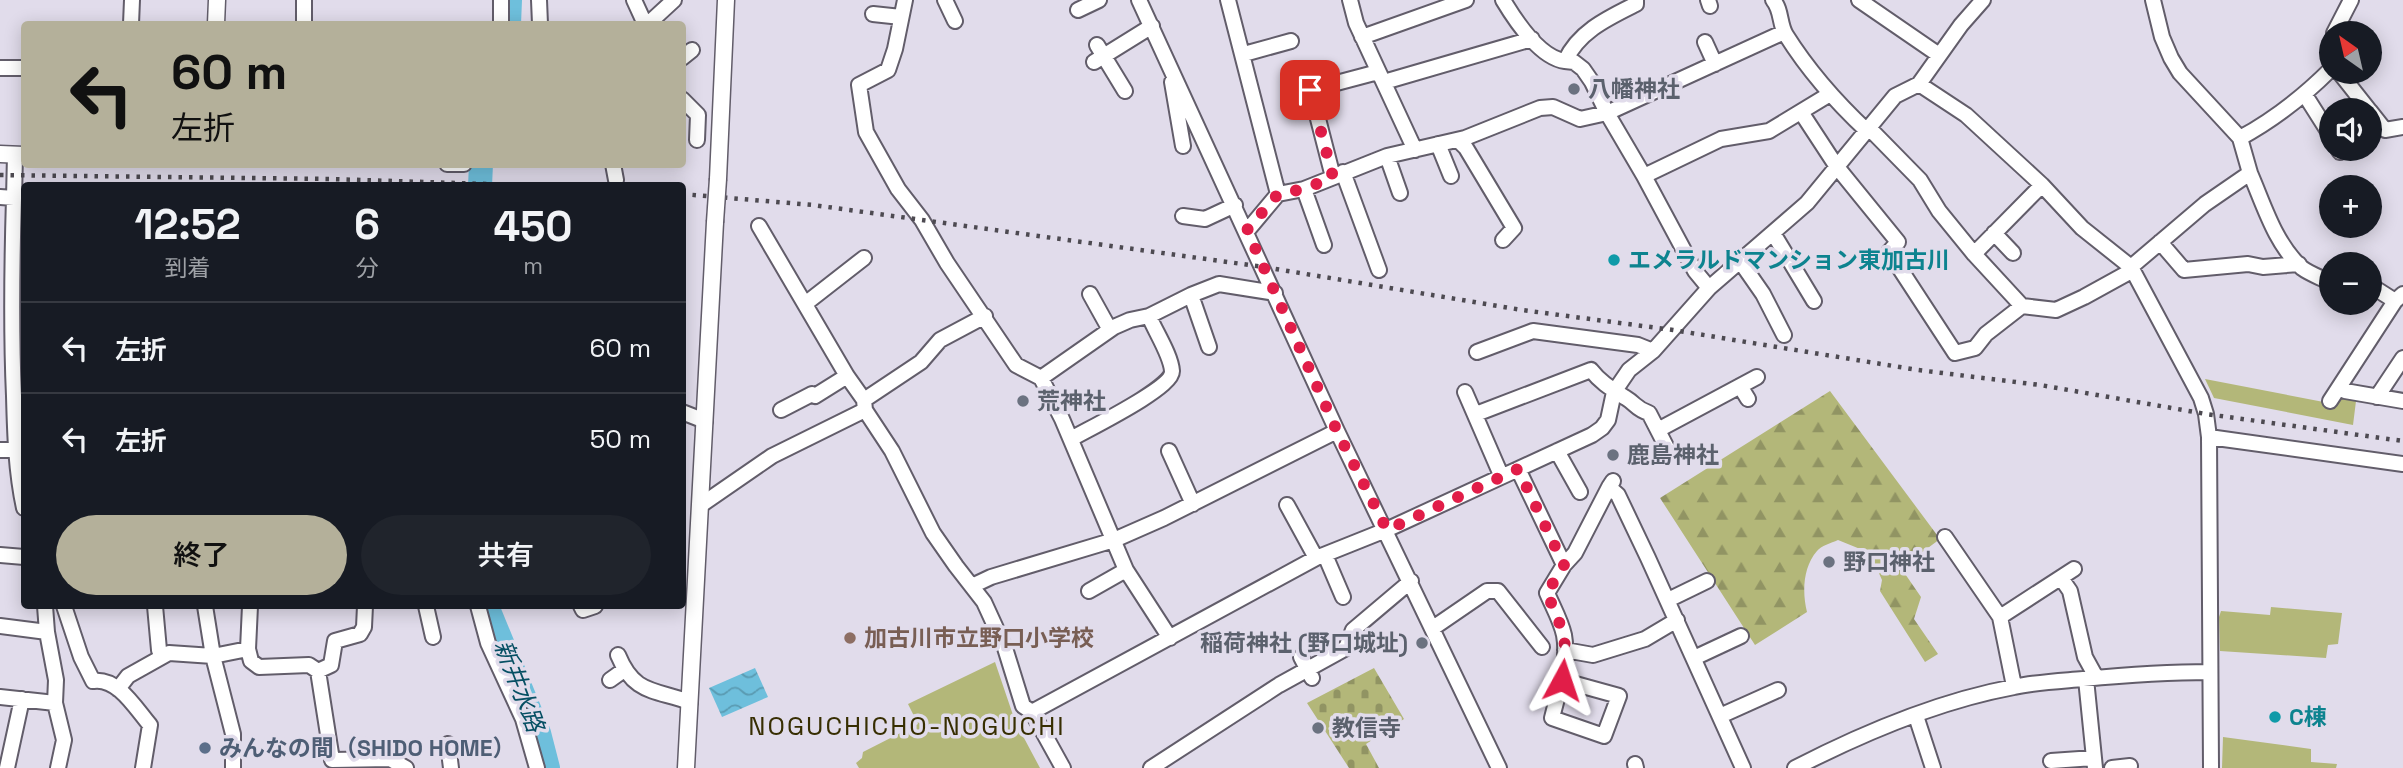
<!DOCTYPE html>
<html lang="ja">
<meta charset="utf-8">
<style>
:root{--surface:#171b24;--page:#20242c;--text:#f1f3f6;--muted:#9ea1a6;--line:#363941;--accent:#b4b09a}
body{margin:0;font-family:"Space Grotesk","Noto Sans JP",sans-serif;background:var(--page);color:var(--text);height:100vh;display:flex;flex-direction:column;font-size:26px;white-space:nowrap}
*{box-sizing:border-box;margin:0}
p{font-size:23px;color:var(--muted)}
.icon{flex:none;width:38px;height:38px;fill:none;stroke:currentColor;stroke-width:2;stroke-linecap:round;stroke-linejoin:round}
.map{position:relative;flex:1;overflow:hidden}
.side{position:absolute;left:21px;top:182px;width:665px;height:427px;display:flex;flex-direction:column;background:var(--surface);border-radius:7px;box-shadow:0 4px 18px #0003}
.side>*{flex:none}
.guide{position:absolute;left:21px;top:21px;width:665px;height:147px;border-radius:7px;box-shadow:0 4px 18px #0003;background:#b4b09a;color:#111;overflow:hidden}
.needle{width:46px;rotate:326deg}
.fabs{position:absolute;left:2319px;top:21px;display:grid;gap:14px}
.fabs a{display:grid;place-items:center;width:63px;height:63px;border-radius:50%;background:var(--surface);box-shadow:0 4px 18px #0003;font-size:35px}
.pin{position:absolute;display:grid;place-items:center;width:60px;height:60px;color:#fff;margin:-30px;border-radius:14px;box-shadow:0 4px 10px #0006}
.me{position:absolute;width:77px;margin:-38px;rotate:5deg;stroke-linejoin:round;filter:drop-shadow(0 0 5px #0008)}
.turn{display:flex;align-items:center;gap:24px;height:147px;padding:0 35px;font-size:32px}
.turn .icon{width:91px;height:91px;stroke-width:2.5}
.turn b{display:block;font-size:49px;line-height:60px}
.eta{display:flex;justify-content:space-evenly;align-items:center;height:119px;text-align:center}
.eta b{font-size:42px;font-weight:600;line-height:49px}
.cta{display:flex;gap:14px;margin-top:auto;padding:14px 35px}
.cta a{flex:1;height:80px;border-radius:42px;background:var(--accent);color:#111;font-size:28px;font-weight:600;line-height:80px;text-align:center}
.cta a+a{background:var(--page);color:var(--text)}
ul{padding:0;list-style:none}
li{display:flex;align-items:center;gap:21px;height:91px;padding:0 35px;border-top:2px solid var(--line)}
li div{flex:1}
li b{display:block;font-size:26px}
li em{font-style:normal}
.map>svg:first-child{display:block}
</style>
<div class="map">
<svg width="2403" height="768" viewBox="0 0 2403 768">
<defs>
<pattern id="forest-firs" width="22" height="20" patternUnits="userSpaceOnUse" patternTransform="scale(1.75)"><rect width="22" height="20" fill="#b3b779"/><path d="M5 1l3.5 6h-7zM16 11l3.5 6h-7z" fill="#919463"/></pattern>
<pattern id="cemetery-stones" width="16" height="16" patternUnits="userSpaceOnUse" patternTransform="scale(1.75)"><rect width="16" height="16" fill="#b3b779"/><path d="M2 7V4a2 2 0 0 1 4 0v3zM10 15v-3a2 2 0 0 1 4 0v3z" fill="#919463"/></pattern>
<pattern id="water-waves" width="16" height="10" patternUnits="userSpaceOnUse" patternTransform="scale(1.75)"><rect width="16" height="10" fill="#6ebfdc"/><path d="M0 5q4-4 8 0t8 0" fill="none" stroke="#5a9bb2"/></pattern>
</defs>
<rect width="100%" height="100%" fill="#e1dceb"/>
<path fill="url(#forest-firs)" d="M 1830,391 L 1940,539 L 1901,568 L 1921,597 L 1914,619 L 1938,654 L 1925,662 L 1880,591 L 1882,580 L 1870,553 L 1838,540 C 1831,543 1821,546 1817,551 C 1803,567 1802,592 1807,612 L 1755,645 L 1660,498 Z"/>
<path fill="url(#cemetery-stones)" d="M 1374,668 L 1404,719 L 1366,744 L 1379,768 L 1349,768 L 1307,703 Z"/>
<path fill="#b3b779" d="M 20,192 L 24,192 L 24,274 L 21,269 Z
M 2205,379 L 2334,404 L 2338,398 L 2356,401 L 2353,425 L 2214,398 Z
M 2271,607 L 2342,613 L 2338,644 L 2328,645 L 2326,658 L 2220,651 L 2219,617 L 2221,611 L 2270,615 Z
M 995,662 L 1015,721 L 1040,768 L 859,768 L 856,763 L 862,758 L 863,752 L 918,724 L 908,704 Z
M 2223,737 L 2311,749 L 2311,762 L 2337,764 L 2336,768 L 2222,768 Z"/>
<path fill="url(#water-waves)" d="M 755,668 L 768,697 L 722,717 L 709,688 Z"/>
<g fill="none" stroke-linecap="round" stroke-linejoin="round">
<path stroke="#6ebfdc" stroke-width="24" d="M 509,24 L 510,0
M 480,186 L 481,164
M 487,606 L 539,733 L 548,768"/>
<g stroke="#625d6a" stroke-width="18">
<path id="minor" d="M 501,0 L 501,24
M 539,0 L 540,24
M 634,0 L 645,24
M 905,0 L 895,49 L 888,70 L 859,85 L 866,132 L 898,189 L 922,220 L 947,263 L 1016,365 L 1041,378 L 1062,419 L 1126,570 L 1170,638
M 945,0 L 955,21
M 1139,0 L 1337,431 L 1499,768
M 1228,0 L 1278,194
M 1350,0 L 1356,23 L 1415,150
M 1503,0 C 1515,20 1540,58 1565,61
M 1636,0 L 1636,4 C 1608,18 1579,31 1565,61 L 1574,62 L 1583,69 L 1592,82 L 1607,113 L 1644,176 L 1695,271 L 1709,288
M 1708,0 L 1710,6
M 1773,0 C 1782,10 1779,24 1786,35 C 1808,70 1836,102 1867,131
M 1859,0 L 1939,55
M 1078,10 L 1099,0
M 873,14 L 901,17
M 131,24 L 132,0
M 304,24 L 304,0
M 648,24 L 674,0
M 2334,33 L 2351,0
M 1362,37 L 1466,0
M 1705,42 L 1715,64
M 1097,45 L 1125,91
M 1244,54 L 1291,41
M 682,58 L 692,50
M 1094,62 L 1152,26
M 0,68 L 24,68
M 2339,72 L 2369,110
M 1307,76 L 1333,177
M 1172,82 L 1183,146
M 1384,82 L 1532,39
M 1919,84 L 1966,115 L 2042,185 L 2082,228 L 2131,267 L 2201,398 L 2206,414 L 2209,437 L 2211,768
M 1310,90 L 1378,72
M 2305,95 L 2331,136
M 682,99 L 698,115 L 697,140
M 2370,111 L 2385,130 L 2403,127
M 1801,112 L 1837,167 L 1898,242 L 1889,252 L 1955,353 L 1975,348 L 1986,334 L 2022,306 L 2056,310 L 2084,297 L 2133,270
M 1869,128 L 1920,180 L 1939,211 L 1974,254 L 2022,306
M 2240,138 C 2275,119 2303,97 2331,69
M 1458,140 L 1466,148 L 1514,228 L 1503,240
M 1438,144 L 1451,176
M 2338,149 L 2340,152
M 1387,156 L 1400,193
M 447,164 L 464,164
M 613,164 L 616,180
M 1343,172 L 1379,270
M 2250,173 C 2264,205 2275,244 2302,268 C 2310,274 2322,278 2331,283
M 1644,176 L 1721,139 L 1769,131 L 1830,94
M 1304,189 L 1324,245
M 0,197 L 14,198 C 12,264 11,330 14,396 C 15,434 16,471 24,508
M 14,198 L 15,155
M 1183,216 L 1205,219 L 1235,205
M 759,226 L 847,376 L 864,400 L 865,410 L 892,451 L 933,533 L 956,566 L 984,602 L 1005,648 L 1023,706 L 1032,712 L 1063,768
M 1247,231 L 1278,194 L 1304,189 L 1387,156 L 1465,138 L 1540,108 L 1553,107 L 1580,119 L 1607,113 L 1784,32
M 1773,233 L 1814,301
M 1994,233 L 2013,253
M 2160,242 L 2184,270 L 2248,264 L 2263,267 L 2299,264
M 1974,254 L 2042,185
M 1740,261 L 1763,294 L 1784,335
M 2131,267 L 2205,204 L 2250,173 L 2240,138 L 2180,73 L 2171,58 L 2162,37 L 2153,0
M 2370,285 L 2395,301
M 1090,294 L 1110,330
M 1191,295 L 1209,347
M 805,304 L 864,258
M 1477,352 L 1533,331 L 1638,345 L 1653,351
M 1041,378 L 1114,327 L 1130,320 L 1149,316 L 1191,295 L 1219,284 L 1275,293
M 1740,386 L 1748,399
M 2345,391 L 2403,401
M 1465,392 L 1501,475
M 2377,397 L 2403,358
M 864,400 L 921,362 L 940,340 L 985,316
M 2330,401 L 2395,301 L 2403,294
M 781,410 L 812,394 L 815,396 L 847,376
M 682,412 L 705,421
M 1476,414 L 1591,370 C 1601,383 1612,389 1626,398 C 1636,404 1636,409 1649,413 L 1667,448
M 1658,430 L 1757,377
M 2209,437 L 2403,464
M 1071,439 C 1088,429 1173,388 1172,371 C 1171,355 1155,331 1149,316
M 0,450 L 16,450 L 23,446
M 1169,451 L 1193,504
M 1557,451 L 1580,492
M 1518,469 L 1564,565
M 1613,481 L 1609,487 L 1618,495 L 1648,558 L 1743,768
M 701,505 L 772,456 L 865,410
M 1287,505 L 1316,558
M 1945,537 L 2000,617 L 2014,686
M 0,555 L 24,557
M 1325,555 L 1343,597
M 2061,578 L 2070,591 L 2085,657 L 2096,677
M 972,586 L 991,577 L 1114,540 L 1164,518 L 1337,431
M 1089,591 L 1126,570
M 1668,600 L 1707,581
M 45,606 L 47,632 L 56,680 L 55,703 L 64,740 L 58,768
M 64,606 L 81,657 L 93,681 C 118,677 136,709 150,725 L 143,768
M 155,606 L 159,650 L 162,656
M 205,606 L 213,656 L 233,734 L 233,768
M 426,606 L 433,637
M 478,606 L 488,643 L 523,719 L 537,768
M 581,606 L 583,610 L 595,606
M 2000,617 L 2074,569
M 0,626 L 47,632
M 1433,628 L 1487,591 L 1498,591 L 1542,647
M 248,649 L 250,606
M 1565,650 L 1593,655 L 1645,639 L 1677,620
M 618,655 C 634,694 653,689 690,702
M 1301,657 L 1312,678
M 1694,658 L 1741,636
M 318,671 L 331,665 L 335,641 L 360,634 L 364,627 L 365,606
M 2086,679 L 2095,768
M 610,680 L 624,670
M 1561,680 L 1619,696 L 1604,736 L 1552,718 C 1558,693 1569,662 1564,635 C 1561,621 1553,607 1547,593 L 1564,565 L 1575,553 L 1609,487
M 118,689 L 128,676 L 169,653 L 213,656 L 248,649 L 251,661 L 259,667 L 309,665 L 318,671 L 332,760 L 390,759 L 406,768
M 0,697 L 55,703
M 1032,712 L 1316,558 L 1386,530 L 1592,435 L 1602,428 L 1608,420 L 1614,392 L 1629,370 L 1653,351 L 1709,288 L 1807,203 L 1895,96 L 1919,84 L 1961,25 L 1983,0
M 1720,716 L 1778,690
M 1916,716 L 1933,768
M 448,744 L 451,768
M 2051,761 L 2094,758
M 1635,764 L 1636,768
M 7,768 L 22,699
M 1151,768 L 1279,685 L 1346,648 L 1353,630 L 1411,581
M 1795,768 C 1863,733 1938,701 2014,687 C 2036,682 2060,681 2083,679 C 2125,675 2167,672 2210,672
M 2112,768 L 2130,766"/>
</g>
<g stroke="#625d6a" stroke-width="19">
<path id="tertiary" d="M 216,24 L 217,0
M 0,154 L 24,155
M 718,179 L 726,0
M 686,768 L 715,222"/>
</g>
<use href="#minor" stroke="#fff" stroke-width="14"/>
<use href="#tertiary" stroke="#fff" stroke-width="16"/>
<path stroke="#4d4a51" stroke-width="4.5" stroke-dasharray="3.5 7" stroke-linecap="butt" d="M 0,175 L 330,179 L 550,186
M 682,194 L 813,205 L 1264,267 L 1522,310 L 1673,330 L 1918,370 L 2040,385 L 2206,414 L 2403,441"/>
<g stroke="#625d6a" stroke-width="19" stroke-linecap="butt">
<path id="tertiary-bridge" d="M 715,222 L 718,179"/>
</g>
<use href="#tertiary-bridge" stroke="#fff" stroke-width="16"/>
</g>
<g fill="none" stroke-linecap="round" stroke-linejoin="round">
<path stroke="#e11d48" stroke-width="12" stroke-dasharray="0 21.6" d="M 1310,90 L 1333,177 L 1304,189 L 1278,194 L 1247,230 L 1337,431 L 1387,530 L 1518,469 L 1564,565 L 1547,593 L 1564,634 L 1565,650 L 1562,680"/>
</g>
<g fill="#6b7280" stroke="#e1dceb" stroke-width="2.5">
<circle cx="1574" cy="89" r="7"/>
<circle cx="1023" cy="401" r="7"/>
<circle cx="1613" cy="455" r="7"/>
<circle cx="1829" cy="562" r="7"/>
<circle cx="1422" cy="643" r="7"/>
<circle cx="1318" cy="728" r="7"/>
</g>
<g fill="#0f9aa8" stroke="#e1dceb" stroke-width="2.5">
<circle cx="1614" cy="260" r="7"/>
<circle cx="2275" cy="717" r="7"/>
</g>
<circle fill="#8d6e63" stroke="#e1dceb" stroke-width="2.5" cx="850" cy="638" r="7"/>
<circle fill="#5c6f8a" stroke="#e1dceb" stroke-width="2.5" cx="205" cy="748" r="7"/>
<g text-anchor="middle" stroke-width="7" stroke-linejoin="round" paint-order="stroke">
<g font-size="23" font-weight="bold" fill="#5b616d" stroke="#e1dceb" text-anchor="start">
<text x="1588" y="97">八幡神社</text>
<text x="1037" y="409">荒神社</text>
<text x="1627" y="463">鹿島神社</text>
<text x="1843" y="570">野口神社</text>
<text x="1408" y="651" text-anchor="end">稲荷神社 (野口城址)</text>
<text x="1332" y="736">教信寺</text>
</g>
<g font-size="23" font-weight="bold" fill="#0d838f" stroke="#e1dceb" text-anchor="start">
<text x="1628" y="268">エメラルドマンション東加古川</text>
<text x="2289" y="725">C棟</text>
</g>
<g font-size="23" font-weight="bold" fill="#785e54" stroke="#e1dceb" text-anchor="start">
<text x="864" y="646">加古川市立野口小学校</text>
</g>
<g font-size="23" font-weight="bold" fill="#4e5e75" stroke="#e1dceb" text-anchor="start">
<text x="219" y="756">みんなの間（SHIDO HOME）</text>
</g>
<g font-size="24" font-style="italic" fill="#064f63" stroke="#e1dceb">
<text transform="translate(519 686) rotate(69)" y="8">新井水路</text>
</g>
<g font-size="26" letter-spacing="2" fill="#372e02" stroke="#e1dceb">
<text x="907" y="735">NOGUCHICHO-NOGUCHI</text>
</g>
</g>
</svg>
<div class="fabs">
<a><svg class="needle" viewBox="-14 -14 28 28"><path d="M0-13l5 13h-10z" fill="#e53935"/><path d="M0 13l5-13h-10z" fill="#9ea1a6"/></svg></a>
<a><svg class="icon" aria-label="sound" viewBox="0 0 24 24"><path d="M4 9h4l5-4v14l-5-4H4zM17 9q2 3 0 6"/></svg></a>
<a>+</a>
<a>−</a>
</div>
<div class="pin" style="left:1310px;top:90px;background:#d93025"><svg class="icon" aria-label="arrive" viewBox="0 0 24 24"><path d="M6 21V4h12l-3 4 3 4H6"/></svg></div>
<svg class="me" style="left:1562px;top:680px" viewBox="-20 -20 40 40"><path d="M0-17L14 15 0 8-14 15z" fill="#e11d48" stroke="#fff" stroke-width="4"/></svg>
<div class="guide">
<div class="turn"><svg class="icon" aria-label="left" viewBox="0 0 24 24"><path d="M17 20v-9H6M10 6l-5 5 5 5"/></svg><div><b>60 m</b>左折</div></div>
</div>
<section class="side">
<div class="eta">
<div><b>12:52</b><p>到着</p></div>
<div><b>6</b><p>分</p></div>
<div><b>450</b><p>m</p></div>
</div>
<ul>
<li><svg class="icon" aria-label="left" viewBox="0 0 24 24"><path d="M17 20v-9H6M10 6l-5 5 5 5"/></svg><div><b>左折</b></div><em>60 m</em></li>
<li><svg class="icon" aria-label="left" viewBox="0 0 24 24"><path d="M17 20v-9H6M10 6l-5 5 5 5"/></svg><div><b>左折</b></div><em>50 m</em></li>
</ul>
<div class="cta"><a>終了</a><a>共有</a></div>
</section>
</div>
